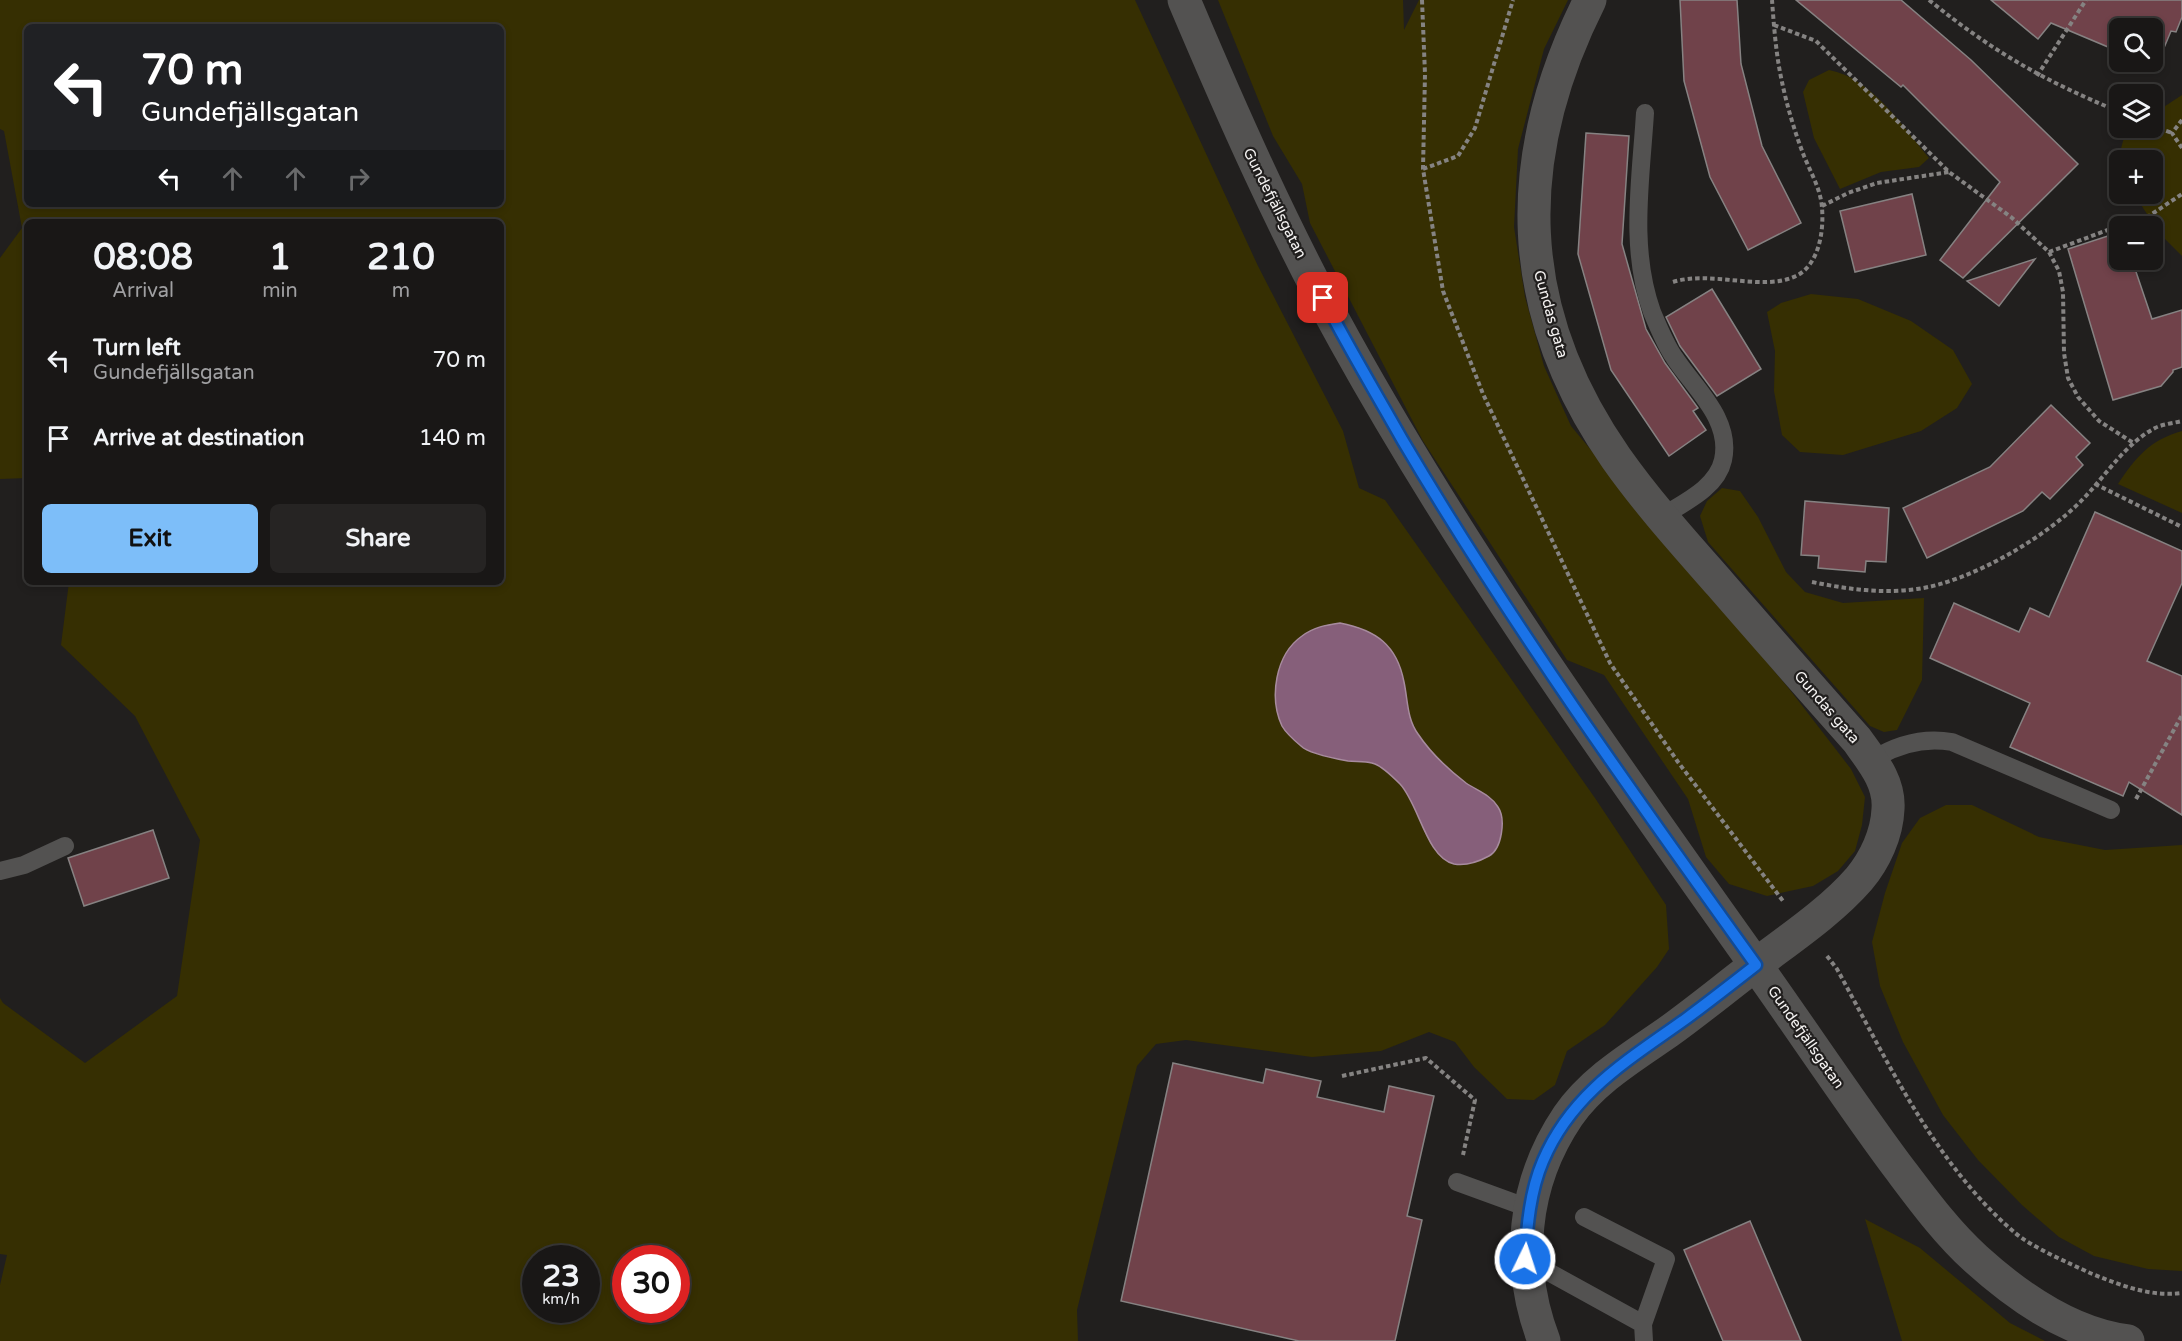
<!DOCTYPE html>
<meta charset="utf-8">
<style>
:root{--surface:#191716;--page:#262423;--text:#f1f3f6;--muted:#9f9fa1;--line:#373635;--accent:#7dbef9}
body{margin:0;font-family:"Varela Round",sans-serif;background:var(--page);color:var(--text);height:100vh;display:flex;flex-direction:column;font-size:22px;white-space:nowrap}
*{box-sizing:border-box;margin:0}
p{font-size:20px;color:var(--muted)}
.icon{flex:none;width:33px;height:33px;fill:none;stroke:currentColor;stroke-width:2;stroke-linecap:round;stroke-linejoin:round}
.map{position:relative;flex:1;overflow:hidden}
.sheet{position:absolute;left:24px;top:219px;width:480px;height:366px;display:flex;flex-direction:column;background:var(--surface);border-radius:9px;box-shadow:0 3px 9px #0003,0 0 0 2px var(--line)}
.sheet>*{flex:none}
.guide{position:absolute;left:24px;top:24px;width:480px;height:183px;border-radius:9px;box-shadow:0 3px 9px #0003,0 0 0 2px var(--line);background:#202124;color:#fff;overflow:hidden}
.controls{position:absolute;left:2109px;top:18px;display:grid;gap:12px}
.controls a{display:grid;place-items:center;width:54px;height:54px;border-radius:9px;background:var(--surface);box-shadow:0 3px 9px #0003,0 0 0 2px var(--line);font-size:30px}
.speed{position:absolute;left:522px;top:1245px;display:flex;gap:12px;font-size:30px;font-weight:700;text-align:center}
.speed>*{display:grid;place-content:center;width:78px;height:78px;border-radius:50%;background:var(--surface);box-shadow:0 3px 9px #0003,0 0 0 2px var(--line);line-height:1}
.speed small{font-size:15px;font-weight:400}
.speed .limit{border:9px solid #d22;background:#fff;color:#111}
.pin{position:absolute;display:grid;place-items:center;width:51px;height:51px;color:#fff;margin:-26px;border-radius:12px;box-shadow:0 3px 9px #0006}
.me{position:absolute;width:66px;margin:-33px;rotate:4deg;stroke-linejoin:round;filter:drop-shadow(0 0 4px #0008)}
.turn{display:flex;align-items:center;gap:21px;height:126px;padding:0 18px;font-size:27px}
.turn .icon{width:78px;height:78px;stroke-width:2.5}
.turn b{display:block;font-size:42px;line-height:51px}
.lanes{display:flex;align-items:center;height:57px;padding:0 18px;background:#0003;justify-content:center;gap:30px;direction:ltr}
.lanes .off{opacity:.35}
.eta{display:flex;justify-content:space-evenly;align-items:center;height:102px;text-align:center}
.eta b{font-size:36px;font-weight:800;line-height:42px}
.cta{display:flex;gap:12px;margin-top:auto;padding:12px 18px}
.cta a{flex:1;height:69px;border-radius:9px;background:var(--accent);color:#111;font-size:24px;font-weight:800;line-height:69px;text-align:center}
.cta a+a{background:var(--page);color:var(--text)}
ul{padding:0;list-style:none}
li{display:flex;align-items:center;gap:18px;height:78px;padding:0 18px}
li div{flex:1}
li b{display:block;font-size:22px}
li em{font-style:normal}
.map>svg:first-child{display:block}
</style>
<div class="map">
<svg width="2182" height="1341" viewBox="0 0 2182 1341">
<rect width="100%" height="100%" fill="#211f1e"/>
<path fill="#362f02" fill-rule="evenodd" d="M 0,0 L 1135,0 L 1258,266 L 1343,431 L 1359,488 L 1385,500 L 1595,798 L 1666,905 L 1669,949 L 1657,967 L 1605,1025 L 1567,1051 L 1555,1085 L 1534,1100 L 1507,1099 L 1474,1067 L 1455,1042 L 1429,1032 L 1381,1051 L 1312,1057 L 1186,1040 L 1156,1044 L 1137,1066 L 1077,1310 L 1078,1341 L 0,1341 L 0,1285 L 7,1255 L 0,1254 L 0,998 L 3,1003 L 85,1063 L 177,996 L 200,840 L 135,716 L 61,645 L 69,582 L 501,582 L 501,222 L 27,222 L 27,478 L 0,479 L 0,258 L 22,228 L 4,131 L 0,129 ZM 27,27 L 501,27 L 501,204 L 27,204 ZM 536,1258 L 586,1258 L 586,1310 L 536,1310 ZM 626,1258 L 676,1258 L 676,1310 L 626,1310 Z
M 1218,0 L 1403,0 L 1404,30 L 1419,0 L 1568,0 L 1544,49 L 1518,149 L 1514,227 L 1525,297 L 1544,366 L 1571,426 L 1790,690 L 1851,769 L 1865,797 L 1862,825 L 1855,851 L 1838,871 L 1813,886 L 1767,896 L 1729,884 L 1706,857 L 1688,799 L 1604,675 L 1567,660 L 1423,441 L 1310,223 L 1302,184 L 1273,136 Z
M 1829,70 C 1872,78 1902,126 1929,158 L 1919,167 L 1881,172 L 1840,189 L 1814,138 L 1803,92 L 1809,80 Z
M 2182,95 L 2182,256 L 2160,234 L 2134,194 L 2152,194 L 2152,160 L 2120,160 L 2119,156 L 2126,130 L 2130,128 L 2152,128 L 2153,114 Z
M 1811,294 L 1858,299 L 1911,321 L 1953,350 L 1972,384 L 1957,408 L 1921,431 L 1843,455 L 1800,452 L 1782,435 L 1774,391 L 1775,351 L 1767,312 L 1781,303 Z
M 2182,431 L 2182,513 L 2118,484 C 2136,457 2150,440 2182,431 Z
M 1722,488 L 1740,491 L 1758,517 L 1786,572 L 1805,592 L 1843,603 L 1924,598 L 1922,680 L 1897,730 L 1884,732 L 1870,726 L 1708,542 L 1700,516 L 1707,501 Z
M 1946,805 L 1972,805 L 2039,837 L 2105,850 L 2182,845 L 2182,1271 L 2148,1269 L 2094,1256 L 2059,1237 L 2022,1205 L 1978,1160 L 1943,1115 L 1903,1042 L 1880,986 L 1872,942 L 1885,893 L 1902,843 L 1920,818 Z
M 1865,1219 L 1920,1248 L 2010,1323 L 2045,1341 L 1902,1341 Z"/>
<path fill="#865f7a" stroke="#a78b9e" stroke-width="1.5" d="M 1340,623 C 1376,630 1397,645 1404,682 C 1408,701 1407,719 1418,734 C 1430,752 1449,770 1466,783 C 1476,790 1491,795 1498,807 C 1506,819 1502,849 1489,856 C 1478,862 1466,866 1454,864 C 1426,857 1419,804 1400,784 C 1394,778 1383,767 1375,764 C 1367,761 1356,762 1348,761 C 1337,759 1308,753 1301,746 C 1295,741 1286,733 1282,726 C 1269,698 1275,655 1302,636 C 1314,627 1326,625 1340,623 Z"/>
<path fill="#70424a" stroke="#868282" stroke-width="1.5" d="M 1680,0 L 1737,0 L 1741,64 L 1762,146 L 1801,223 L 1748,250 L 1710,177 L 1684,81 Z
M 1796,0 L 1901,0 L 1971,60 L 2078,164 L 1963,278 L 1940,260 L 2000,182 L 1903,85 L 1901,87 Z
M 1991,0 L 2182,0 L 2182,17 L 2176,32 L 2171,31 L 2156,67 L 2143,62 L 2152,62 L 2152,28 L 2120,28 L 2120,52 L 2051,23 L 2038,39 Z
M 1586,133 L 1629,136 L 1622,244 L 1646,329 L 1665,363 L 1698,408 L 1693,411 L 1706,430 L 1669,456 L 1611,370 L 1578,254 Z
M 1912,194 L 1926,255 L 1855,272 L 1840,211 Z
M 2120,232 L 2120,260 L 2132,260 L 2152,319 L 2182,310 L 2182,367 L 2173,370 L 2173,372 L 2161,386 L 2113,400 L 2068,249 Z
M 2035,259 L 1999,306 L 1967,281 Z
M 1712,289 L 1761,369 L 1717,396 L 1680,346 L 1666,317 Z
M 2051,405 L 2090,443 L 2076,457 L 2083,465 L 2050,499 L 2042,492 L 2023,511 L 1927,558 L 1903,508 L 1990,467 Z
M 1805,501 L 1889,508 L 1886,562 L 1866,561 L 1865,572 L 1818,568 L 1819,556 L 1801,555 Z
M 2095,512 L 2182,551 L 2182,583 L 2147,661 L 2182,676 L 2182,815 L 2129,782 L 2123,796 L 2010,747 L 2030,703 L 1930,658 L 1954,603 L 2019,632 L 2030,608 L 2049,617 Z
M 153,830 L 169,878 L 84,906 L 68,858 Z
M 1173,1063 L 1263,1083 L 1266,1069 L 1321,1081 L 1317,1097 L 1384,1112 L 1389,1086 L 1434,1096 L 1407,1216 L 1422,1220 L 1395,1341 L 1299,1341 L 1121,1301 Z
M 1750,1221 L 1801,1341 L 1723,1341 L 1684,1250 Z"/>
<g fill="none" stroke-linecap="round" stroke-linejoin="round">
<path stroke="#858382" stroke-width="4" stroke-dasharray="4.5 3" stroke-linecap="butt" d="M 1422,0 L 1425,74 L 1423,169 L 1443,291 L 1483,394 L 1610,663 L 1678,762 L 1783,901
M 1929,0 C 1992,51 2044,81 2120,112
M 1774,25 L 1816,41 L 1949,172 L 2011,217 L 2049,252 L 2059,271 L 2063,292 L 2064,353 L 2068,378 L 2078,397 L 2099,421 L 2135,444
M 2037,76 L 2086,0
M 2182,120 L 2172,133 L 2182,148
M 2152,126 L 2172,133
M 1423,169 L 1458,156 L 1475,128 L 1513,0
M 1822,206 L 1848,193 L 1877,183 L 1949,172
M 2134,226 L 2182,194
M 2049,252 L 2113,228 L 2120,229
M 1673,282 C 1711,270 1763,292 1796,276 C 1819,265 1824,231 1822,208 C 1821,190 1811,173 1804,156 C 1795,133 1787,106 1782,82 C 1776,55 1774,27 1772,0
M 2095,484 L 2182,527
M 1812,582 C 1847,589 1881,594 1917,589 C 1970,582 2047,537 2084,498 C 2107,474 2125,444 2155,428 C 2163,424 2174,423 2182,421
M 2136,799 L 2182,715
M 1827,956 L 1837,969 C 1887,1060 1934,1163 2014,1232 C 2031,1247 2069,1263 2090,1273 C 2120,1285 2149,1297 2182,1293
M 1342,1076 L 1426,1058 L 1475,1100 L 1463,1155"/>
<path stroke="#535251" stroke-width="18" d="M 1645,113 C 1641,179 1629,248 1652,312 C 1658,326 1665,344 1674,357 C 1694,388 1732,419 1723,460 C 1717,488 1683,503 1661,517
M 1872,760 C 1896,745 1924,737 1952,742 L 2111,810
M 0,871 L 24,865 L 65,846
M 1457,1182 L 1531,1209
M 1584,1217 L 1666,1259 L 1643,1324 L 1644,1341
M 1525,1259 L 1643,1324"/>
<path stroke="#535251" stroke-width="33" d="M 1184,0 C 1233,116 1284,231 1345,341 C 1466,559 1611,761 1755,964 C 1802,1030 1847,1098 1895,1163 C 1920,1196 1945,1231 1976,1259 C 2018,1297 2071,1334 2128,1341
M 1544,1341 C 1515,1265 1522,1184 1568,1116 C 1593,1080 1632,1057 1668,1032 C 1700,1009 1730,984 1762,960 C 1794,936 1832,910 1859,879 C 1875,860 1887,834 1888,809 C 1890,782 1872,761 1857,740 C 1811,688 1765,636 1720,584 C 1684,543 1647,502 1616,458 C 1513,310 1510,159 1590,0"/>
</g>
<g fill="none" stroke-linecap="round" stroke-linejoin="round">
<g stroke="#114b97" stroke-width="15">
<path id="route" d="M 1323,298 C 1348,347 1376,393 1403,441 C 1510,622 1633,794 1756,965 C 1733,983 1710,1001 1687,1018 C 1630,1059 1572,1092 1543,1161 C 1530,1191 1527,1227 1525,1259"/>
</g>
<use href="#route" stroke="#1a73e8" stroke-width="10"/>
</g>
<g text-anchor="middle" stroke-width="4.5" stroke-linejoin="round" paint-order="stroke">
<g font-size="15" fill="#f4f2f1" stroke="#211f1e">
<text transform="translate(1275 203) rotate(63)" y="5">Gundefjällsgatan</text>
<text transform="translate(1551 314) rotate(74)" y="5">Gundas gata</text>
<text transform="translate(1827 707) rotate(49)" y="5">Gundas gata</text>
<text transform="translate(1806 1037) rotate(55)" y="5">Gundefjällsgatan</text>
</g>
</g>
</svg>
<div class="controls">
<a><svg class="icon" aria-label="search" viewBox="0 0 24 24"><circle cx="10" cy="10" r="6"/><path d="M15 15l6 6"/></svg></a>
<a><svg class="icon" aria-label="layers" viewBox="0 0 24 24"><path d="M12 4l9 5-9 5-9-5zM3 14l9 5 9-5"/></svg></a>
<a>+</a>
<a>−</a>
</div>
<div class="speed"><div>23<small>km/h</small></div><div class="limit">30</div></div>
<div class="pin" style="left:1323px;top:298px;background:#d93025"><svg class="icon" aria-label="arrive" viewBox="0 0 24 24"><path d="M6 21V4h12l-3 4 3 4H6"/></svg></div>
<svg class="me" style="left:1525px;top:1259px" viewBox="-20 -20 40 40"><circle r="17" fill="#1a73e8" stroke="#fff" stroke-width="3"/><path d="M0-11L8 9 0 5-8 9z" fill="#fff"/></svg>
<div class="guide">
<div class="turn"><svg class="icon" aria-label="left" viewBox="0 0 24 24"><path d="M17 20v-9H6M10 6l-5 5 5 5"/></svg><div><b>70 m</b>Gundefjällsgatan</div></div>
<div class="lanes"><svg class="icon" aria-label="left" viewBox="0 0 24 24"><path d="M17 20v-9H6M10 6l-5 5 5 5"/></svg><svg class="icon off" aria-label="ahead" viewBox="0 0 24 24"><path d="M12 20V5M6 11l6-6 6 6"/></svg><svg class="icon off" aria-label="ahead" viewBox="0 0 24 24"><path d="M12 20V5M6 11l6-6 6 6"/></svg><svg class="icon off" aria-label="right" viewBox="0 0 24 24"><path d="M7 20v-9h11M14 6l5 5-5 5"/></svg></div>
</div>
<section class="sheet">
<div class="eta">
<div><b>08:08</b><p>Arrival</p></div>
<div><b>1</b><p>min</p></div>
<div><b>210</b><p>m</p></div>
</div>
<ul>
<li><svg class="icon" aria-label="left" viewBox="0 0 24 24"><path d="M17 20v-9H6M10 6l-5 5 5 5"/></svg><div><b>Turn left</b><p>Gundefjällsgatan</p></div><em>70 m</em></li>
<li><svg class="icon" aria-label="arrive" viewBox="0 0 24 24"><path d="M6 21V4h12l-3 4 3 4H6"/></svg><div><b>Arrive at destination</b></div><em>140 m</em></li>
</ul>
<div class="cta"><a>Exit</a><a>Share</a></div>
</section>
</div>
